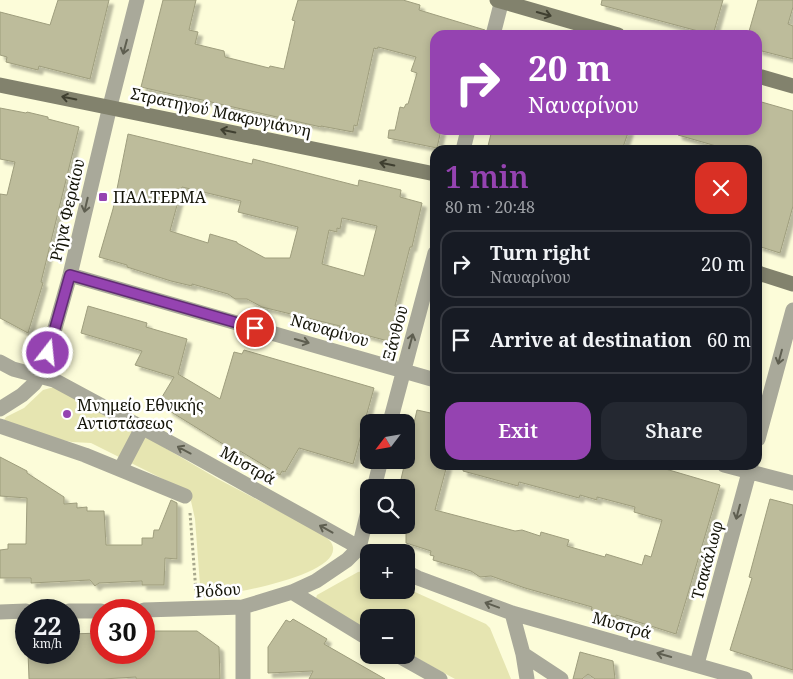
<!DOCTYPE html>
<meta charset="utf-8">
<style>
:root{--surface:#171b24;--page:#242831;--text:#f1f3f6;--muted:#9ea1a6;--line:#363941;--accent:#9543b1}
body{margin:0;font-family:"Noto Serif",serif;background:var(--page);color:var(--text);height:100vh;display:flex;flex-direction:column;font-size:19px;white-space:nowrap}
*{box-sizing:border-box;margin:0}
p{font-size:16px;color:var(--muted)}
.icon{flex:none;width:28px;height:28px;fill:none;stroke:currentColor;stroke-width:2;stroke-linecap:round;stroke-linejoin:round}
.map{position:relative;flex:1;overflow:hidden}
.drawer{position:absolute;left:430px;top:145px;width:332px;height:325px;display:flex;flex-direction:column;background:var(--surface);border-radius:15px;box-shadow:0 2px 8px #0003}
.drawer>*{flex:none}
.banner{position:absolute;left:430px;top:30px;width:332px;height:105px;border-radius:15px;box-shadow:0 2px 8px #0003;background:#9543b1;color:#fff;overflow:hidden}
.needle{width:32px;rotate:239deg}
.buttons{position:absolute;left:360px;top:414px;display:grid;gap:10px}
.buttons a{display:grid;place-items:center;width:55px;height:55px;border-radius:10px;background:var(--surface);box-shadow:0 2px 8px #0003;font-size:25px}
.speed{position:absolute;left:15px;top:599px;display:flex;gap:10px;font-size:25px;font-weight:700;text-align:center}
.speed>*{display:grid;place-content:center;width:65px;height:65px;border-radius:50%;background:var(--surface);box-shadow:0 2px 8px #0003;line-height:1}
.speed small{font-size:12px;font-weight:400}
.speed .limit{border:8px solid #d22;background:#fff;color:#111}
.pin{position:absolute;display:grid;place-items:center;width:42px;height:42px;color:#fff;margin:-21px;border:2px solid #fff;border-radius:50%;box-shadow:0 1px 5px #0007}
.me{position:absolute;width:55px;margin:-28px;rotate:16deg;stroke-linejoin:round;filter:drop-shadow(0 0 4px #0008)}
.turn{display:flex;align-items:center;gap:18px;height:105px;padding:0 15px;font-size:22px}
.turn .icon{width:65px;height:65px;stroke-width:2.5}
.turn b{display:block;font-size:35px;line-height:42px}
.round{display:grid;place-items:center;flex:none;width:52px;height:52px;border-radius:15px;background:var(--page)}
.headline{display:flex;align-items:center;justify-content:space-between;height:85px;padding:0 15px}
h1{font-size:30px;font-weight:600;line-height:38px;color:var(--accent)}
.primary-button{display:flex;gap:10px;margin-top:auto;padding:10px 15px}
.primary-button a{flex:1;height:58px;border-radius:15px;background:var(--accent);color:#fff;font-size:20px;font-weight:600;line-height:58px;text-align:center}
.primary-button a+a{background:var(--page);color:var(--text)}
ul{padding:0;list-style:none}
li{display:flex;align-items:center;gap:15px;height:68px;margin:0 10px 8px;padding:0 5px;border:2px solid var(--line);border-radius:15px}
li div{flex:1}
li b{display:block;font-size:19px}
li em{font-style:normal}
.map>svg:first-child{display:block}
</style>
<div class="map">
<svg width="793" height="679" viewBox="0 0 793 679">
<defs>
<filter id="shadow"><feDropShadow dx="4.5" dy="4.5" stdDeviation="1" flood-color="#0004"/></filter>
</defs>
<rect width="100%" height="100%" fill="#fcfcd9"/>
<path fill="#e6e5b1" d="M 54,387 L 73,394 L 218,479 L 317,531 C 323,535 332,540 333,547 C 338,577 223,595 201,598 L 195,519 L 189,492 L 91,443 L 72,442 L 37,435 L 4,420 L 6,417 L 24,408 L 43,390 Z
M 369,570 L 369,590 L 406,590 L 406,588 L 486,624 L 490,628 L 511,679 L 455,679 L 406,652 L 406,618 L 369,618 L 369,632 L 316,598 L 317,595 L 358,572 Z"/>
<path fill="#bdbc9b" stroke="#9e9d7d" fill-rule="evenodd" filter="url(#shadow)" d="M 58,0 L 109,0 L 90,79 L 39,66 L 38,70 L 6,62 L 7,57 L 0,55 L 0,12 L 50,25 Z
M 163,0 L 196,0 L 189,30 L 198,32 L 195,44 L 224,51 L 225,57 L 269,68 L 270,66 L 284,69 L 295,21 L 292,20 L 298,0 L 403,0 L 420,5 L 419,10 L 485,30 L 484,35 L 435,35 L 435,130 L 441,130 L 437,148 L 388,138 L 389,130 L 395,130 L 400,107 L 404,108 L 406,104 L 408,104 L 417,73 L 411,71 L 416,57 L 378,47 L 377,49 L 374,48 L 357,126 L 354,125 L 353,132 L 321,126 L 321,127 L 180,95 L 180,96 L 141,87 Z
M 602,0 L 723,0 L 713,35 L 601,5 Z
M 758,0 L 793,0 L 793,7 L 788,24 L 793,26 L 793,59 L 758,50 L 758,35 L 748,35 Z
M 758,101 L 793,111 L 793,206 L 780,253 L 758,246 L 758,150 L 730,150 L 678,135 L 678,130 L 758,130 Z
M 0,108 L 26,113 L 27,112 L 48,117 L 48,119 L 79,127 L 41,282 L 43,283 L 28,333 L 0,318 L 0,194 L 7,195 L 15,162 L 0,159 Z
M 492,130 L 629,130 L 622,150 L 487,150 Z
M 128,134 L 252,164 L 253,159 L 358,186 L 359,180 L 401,190 L 400,197 L 422,203 L 412,247 L 410,247 L 395,306 L 397,307 L 388,341 L 339,328 L 340,326 L 262,307 L 247,299 L 235,299 L 228,294 L 192,284 L 192,286 L 171,281 L 127,267 L 127,265 L 99,257 L 113,209 ZM 182,187 L 241,201 L 238,212 L 298,227 L 290,258 L 265,258 L 237,243 L 237,242 L 210,234 L 208,243 L 170,231 ZM 342,218 L 377,226 L 364,276 L 322,264 L 329,230 L 337,232 L 337,228 L 340,229 Z
M 88,306 L 147,323 L 146,327 L 187,339 L 178,374 L 220,399 L 234,352 L 242,354 L 244,350 L 374,388 L 353,464 L 299,448 L 285,472 L 282,471 L 280,475 L 240,451 L 239,453 L 223,444 L 168,410 L 169,408 L 159,402 L 174,377 L 135,365 L 142,351 L 81,333 Z
M 417,410 L 435,414 L 435,465 L 447,465 L 435,510 L 515,531 L 522,530 L 540,536 L 541,532 L 569,540 L 567,546 L 605,557 L 606,554 L 642,565 L 645,555 L 651,557 L 662,520 L 634,512 L 635,507 L 597,497 L 597,500 L 580,495 L 579,498 L 519,482 L 518,486 L 463,471 L 464,465 L 652,465 L 720,485 L 676,634 L 616,615 L 616,617 L 591,610 L 592,607 L 525,588 L 491,576 L 480,577 L 471,571 L 433,560 L 434,556 L 430,555 L 431,551 L 406,543 L 406,488 L 399,488 Z
M 0,457 L 27,471 L 27,473 L 64,497 L 64,504 L 77,503 L 77,508 L 87,507 L 87,511 L 104,511 L 106,545 L 142,545 L 142,538 L 153,538 L 154,530 L 159,530 L 171,500 L 177,503 L 177,559 L 165,558 L 164,585 L 142,585 L 142,581 L 99,583 L 95,586 L 90,580 L 31,583 L 31,578 L 0,578 L 0,550 L 8,549 L 8,544 L 26,544 L 27,498 L 0,496 Z
M 770,499 L 793,505 L 793,670 L 730,650 L 752,578 L 749,577 Z
M 293,619 L 327,639 L 324,644 L 385,679 L 309,679 L 313,671 L 268,673 L 268,647 L 286,620 L 290,622 Z
M 148,631 L 197,631 L 219,647 L 220,679 L 136,679 L 136,677 L 103,679 L 29,679 L 28,652 L 69,652 L 70,634 L 101,633 L 101,652 L 144,652 L 144,635 L 149,635 Z
M 580,652 L 613,661 L 615,679 L 595,679 L 588,674 L 582,679 L 573,679 Z"/>
<g fill="none" stroke-linecap="round" stroke-linejoin="round">
<path stroke="#a7a78c" stroke-width="3" stroke-dasharray="2.5 2.5" stroke-linecap="butt" d="M 190,513 L 196,592"/>
<path stroke="#a9a99a" stroke-width="15" d="M 493,35 L 502,0
M 463,150 L 468,130
M 70,275 L 435,380
M 0,362 L 13,369 L 54,380 L 193,455 L 369,553
M 0,409 L 22,395 L 34,384 L 39,376 L 48,353 L 70,275 L 110,106 L 137,0
M 390,422 L 435,253
M 0,426 L 85,455 L 185,496
M 758,439 L 793,310
M 724,465 L 793,483
M 121,468 L 142,428
M 374,488 L 381,460
M 406,572 L 418,578 L 512,613 L 745,679
M 292,592 L 369,639
M 144,610 L 243,607 L 292,592 L 316,581 L 347,560 L 359,548 L 369,507
M 69,611 L 101,611
M 0,612 L 26,611
M 512,613 L 523,654 L 527,679
M 523,654 L 561,679
M 397,655 L 440,679
M 697,664 L 751,465
M 243,679 L 243,607"/>
<path stroke="#82826d" stroke-width="15" d="M 497,0 L 618,35
M 758,76 L 793,86
M 0,85 L 435,174
M 758,273 L 793,284"/>
</g>
<defs><path id="oneway-shaft" d="M-6 0H5M1.5-3L5.5 0L1.5 3" fill="none" stroke-width="1.6" stroke-linecap="round" stroke-linejoin="round" transform="scale(1.25)"/></defs>
<g stroke="#3f3f30">
<use href="#oneway-shaft" transform="translate(544 14) rotate(16)"/>
<use href="#oneway-shaft" transform="translate(69 98) rotate(-169)"/>
<use href="#oneway-shaft" transform="translate(228 131) rotate(-168)"/>
<use href="#oneway-shaft" transform="translate(387 164) rotate(-168)"/>
</g>
<g stroke="#5e5e50">
<use href="#oneway-shaft" transform="translate(125 47) rotate(105)"/>
<use href="#oneway-shaft" transform="translate(86 205) rotate(103)"/>
<use href="#oneway-shaft" transform="translate(302 341) rotate(16)"/>
<use href="#oneway-shaft" transform="translate(411 341) rotate(-75)"/>
<use href="#oneway-shaft" transform="translate(780 357) rotate(105)"/>
<use href="#oneway-shaft" transform="translate(184 450) rotate(-152)"/>
<use href="#oneway-shaft" transform="translate(738 512) rotate(105)"/>
<use href="#oneway-shaft" transform="translate(326 529) rotate(-151)"/>
<use href="#oneway-shaft" transform="translate(492 605) rotate(-160)"/>
<use href="#oneway-shaft" transform="translate(664 655) rotate(-164)"/>
</g>
<g fill="none" stroke-linecap="round" stroke-linejoin="round">
<g stroke="#612c73" stroke-width="12">
<path id="route" d="M 48,353 L 70,275 L 255,328"/>
</g>
<use href="#route" stroke="#9543b1" stroke-width="9"/>
</g>
<g fill="#9543b1" stroke="#fff" stroke-width="2">
<rect x="98" y="192" width="10" height="10" rx="2.5"/>
<circle cx="67" cy="414" r="5"/>
</g>
<g text-anchor="middle" stroke-width="5" stroke-linejoin="round" paint-order="stroke">
<g font-size="16" fill="#131307" stroke="#fff">
<text transform="translate(221 112) rotate(12)" y="6">Στρατηγού Μακρυγιάννη</text>
<text transform="translate(67 210) rotate(-77)" y="6">Ρήγα Φεραίου</text>
<text transform="translate(330 330) rotate(16)" y="6">Ναυαρίνου</text>
<text transform="translate(395 333) rotate(-75)" y="6">Ξάνθου</text>
<text transform="translate(248 465) rotate(29)" y="6">Μυστρά</text>
<text transform="translate(707 560) rotate(-75)" y="6">Τσακάλωφ</text>
<text transform="translate(218 590) rotate(-4)" y="6">Ρόδου</text>
<text transform="translate(622 625) rotate(16)" y="6">Μυστρά</text>
</g>
<g font-size="16" fill="#131307" stroke="#fff" text-anchor="start">
<text x="113" y="203">ΠΑΛ.ΤΕΡΜΑ</text>
<text x="77" y="411">Μνημείο Εθνικής<tspan x="77" dy="18">Αντιστάσεως</tspan></text>
</g>
</g>
</svg>
<div class="buttons">
<a><svg class="needle" viewBox="-14 -14 28 28"><path d="M0-13l5 13h-10z" fill="#e53935"/><path d="M0 13l5-13h-10z" fill="#9ea1a6"/></svg></a>
<a><svg class="icon" aria-label="search" viewBox="0 0 24 24"><circle cx="10" cy="10" r="6"/><path d="M15 15l6 6"/></svg></a>
<a>+</a>
<a>−</a>
</div>
<div class="speed"><div>22<small>km/h</small></div><div class="limit">30</div></div>
<div class="pin" style="left:255px;top:328px;background:#d93025"><svg class="icon" aria-label="arrive" viewBox="0 0 24 24"><path d="M6 21V4h12l-3 4 3 4H6"/></svg></div>
<svg class="me" style="left:48px;top:353px" viewBox="-20 -20 40 40"><circle r="17" fill="#9543b1" stroke="#fff" stroke-width="3"/><path d="M0-11L8 9 0 5-8 9z" fill="#fff"/></svg>
<div class="banner">
<div class="turn"><svg class="icon" aria-label="right" viewBox="0 0 24 24"><path d="M7 20v-9h11M14 6l5 5-5 5"/></svg><div><b>20 m</b>Ναυαρίνου</div></div>
</div>
<section class="drawer">
<div class="headline"><div><h1>1 min</h1><p>80 m · 20:48</p></div><a class="round" style="background:#d93025;color:#fff"><svg class="icon" aria-label="close" viewBox="0 0 24 24"><path d="M6 6l12 12M18 6L6 18"/></svg></a></div>
<ul>
<li><svg class="icon" aria-label="right" viewBox="0 0 24 24"><path d="M7 20v-9h11M14 6l5 5-5 5"/></svg><div><b>Turn right</b><p>Ναυαρίνου</p></div><em>20 m</em></li>
<li><svg class="icon" aria-label="arrive" viewBox="0 0 24 24"><path d="M6 21V4h12l-3 4 3 4H6"/></svg><div><b>Arrive at destination</b></div><em>60 m</em></li>
</ul>
<div class="primary-button"><a>Exit</a><a>Share</a></div>
</section>
</div>
